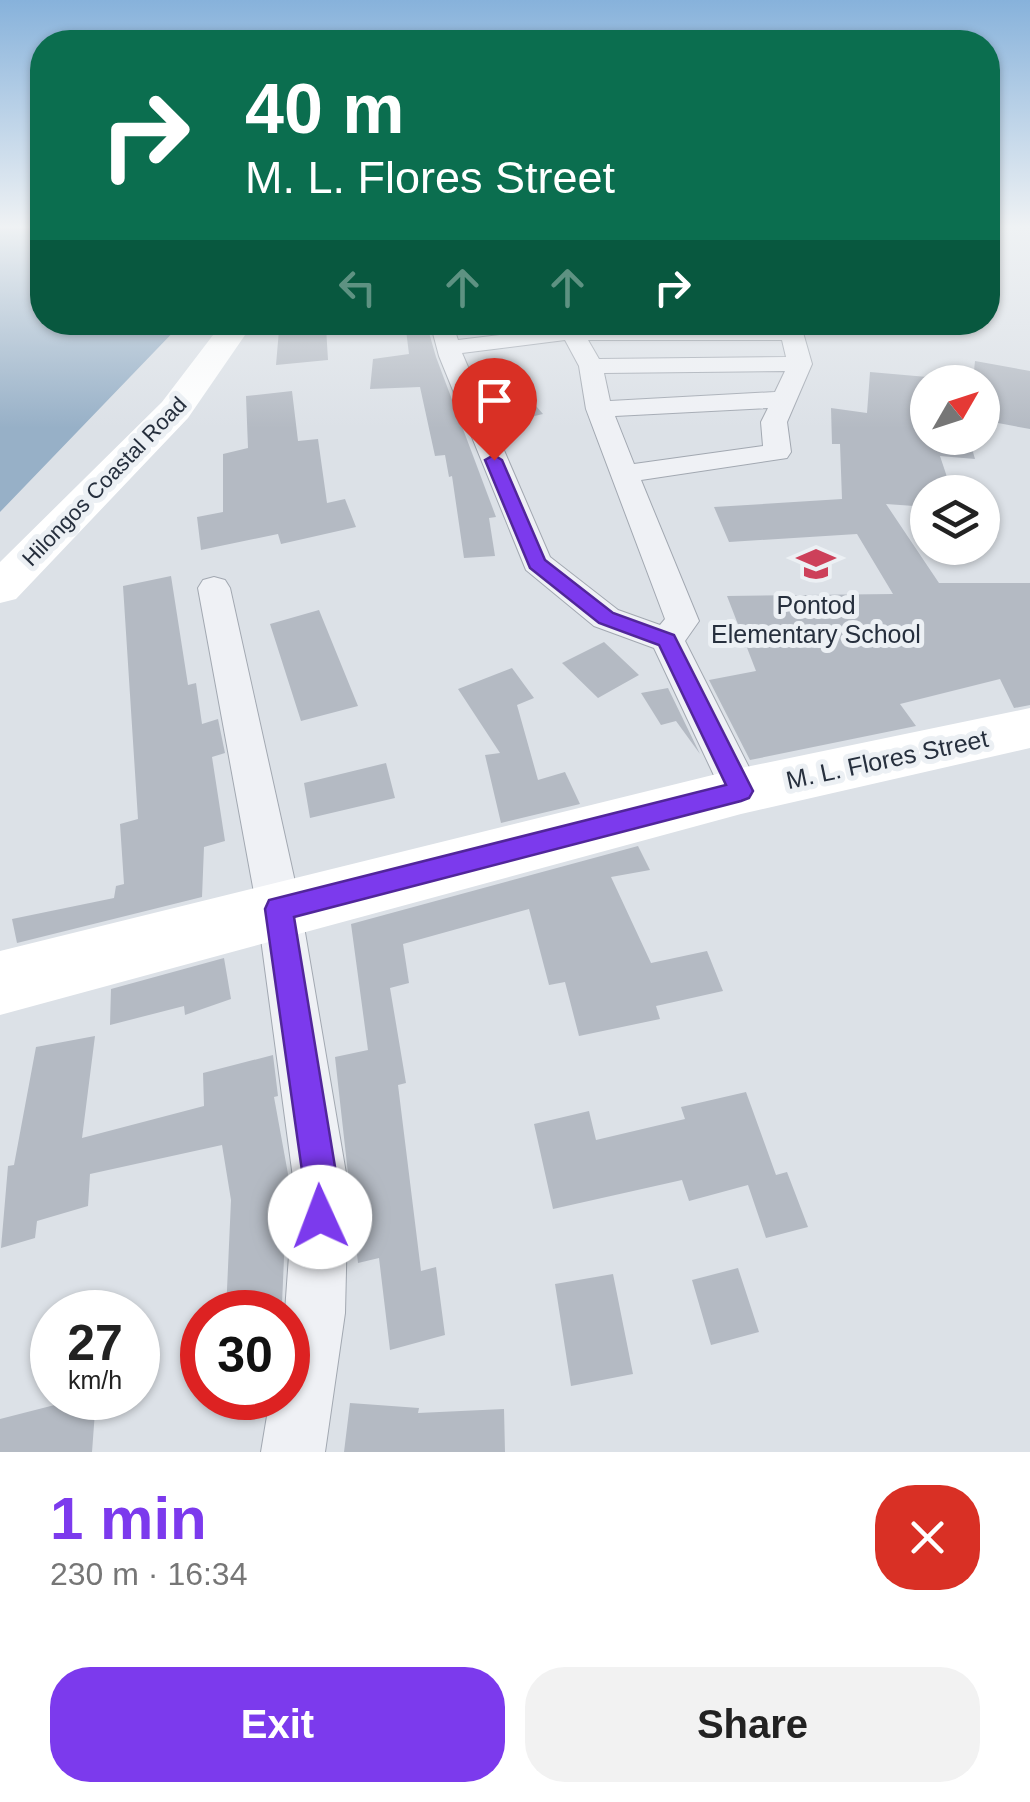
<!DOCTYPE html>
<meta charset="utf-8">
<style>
:root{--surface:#fff;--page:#f2f2f2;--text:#222;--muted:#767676;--accent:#7c3aed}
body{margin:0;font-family:Arial,sans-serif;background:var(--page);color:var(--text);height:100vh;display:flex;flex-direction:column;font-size:38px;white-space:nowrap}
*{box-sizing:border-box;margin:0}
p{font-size:32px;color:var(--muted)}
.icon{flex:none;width:55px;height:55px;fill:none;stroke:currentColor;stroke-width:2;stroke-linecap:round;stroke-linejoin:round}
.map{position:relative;height:1452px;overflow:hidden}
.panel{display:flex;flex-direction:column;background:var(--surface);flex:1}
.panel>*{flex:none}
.banner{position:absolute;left:30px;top:30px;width:970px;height:305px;border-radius:40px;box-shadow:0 2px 8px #0004;background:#0b6e4f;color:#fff;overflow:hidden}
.needle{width:65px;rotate:51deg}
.tools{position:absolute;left:910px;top:365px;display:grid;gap:20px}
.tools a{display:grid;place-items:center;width:90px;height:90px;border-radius:50%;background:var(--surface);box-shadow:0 2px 8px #0004;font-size:50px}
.speed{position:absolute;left:30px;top:1290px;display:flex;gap:20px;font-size:50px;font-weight:700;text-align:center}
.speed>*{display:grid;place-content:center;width:130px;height:130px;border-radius:50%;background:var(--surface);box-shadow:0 2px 8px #0004;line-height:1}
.speed small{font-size:25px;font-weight:400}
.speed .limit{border:15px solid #d22;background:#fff;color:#111}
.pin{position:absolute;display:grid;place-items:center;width:85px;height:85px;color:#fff;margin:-102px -42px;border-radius:50% 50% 50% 0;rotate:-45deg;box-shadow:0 0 10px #0007}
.pin .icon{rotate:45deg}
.me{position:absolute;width:110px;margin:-55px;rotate:358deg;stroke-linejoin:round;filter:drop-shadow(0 0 8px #0008)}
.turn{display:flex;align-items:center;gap:35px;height:210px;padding:0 50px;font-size:45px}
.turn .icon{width:130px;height:130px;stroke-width:2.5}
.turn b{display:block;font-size:70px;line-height:85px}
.lanes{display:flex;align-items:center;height:95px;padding:0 50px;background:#0003;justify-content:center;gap:50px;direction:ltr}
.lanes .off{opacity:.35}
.round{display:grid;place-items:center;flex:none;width:105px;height:105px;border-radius:40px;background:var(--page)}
.headline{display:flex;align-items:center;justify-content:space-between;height:170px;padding:0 50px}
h1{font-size:60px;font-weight:700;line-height:75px;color:var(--accent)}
.button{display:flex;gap:20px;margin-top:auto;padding:20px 50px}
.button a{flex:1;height:115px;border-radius:40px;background:var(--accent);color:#fff;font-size:40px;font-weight:700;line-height:115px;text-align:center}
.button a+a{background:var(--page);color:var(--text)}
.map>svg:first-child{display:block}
</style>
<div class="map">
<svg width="1030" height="1452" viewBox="0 0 1030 1452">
<rect width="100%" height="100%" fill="#dce1e7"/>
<path fill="#97b0c7" d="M 0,225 L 42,225 L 42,322 L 182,323 L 0,512 Z"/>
<path fill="#b4bac3" d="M 405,322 L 426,322 L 436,357 L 496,517 L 489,518 L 495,556 L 464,558 L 452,476 L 449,477 L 445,455 L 435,456 L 420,387 L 370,389 L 373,359 L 409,354 Z
M 326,327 L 328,360 L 276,365 L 279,330 Z
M 975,361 L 1030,371 L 1030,429 L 982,420 L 982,382 L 928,382 L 928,438 L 969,438 L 975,459 L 940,456 L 952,492 L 928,492 L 928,507 L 886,504 L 939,583 L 1030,583 L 1030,705 L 1014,708 L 1000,679 L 900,704 L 916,726 L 750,760 L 709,680 L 756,671 L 727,596 L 893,594 L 857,534 L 729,542 L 714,507 L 842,499 L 840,444 L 832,444 L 831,408 L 867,413 L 870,372 L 973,381 Z
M 509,375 L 543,414 L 497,425 L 478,381 Z
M 292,391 L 298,441 L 318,439 L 327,503 L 345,499 L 356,527 L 281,544 L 278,534 L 201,550 L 197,517 L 223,512 L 223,454 L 248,448 L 246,396 Z
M 171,576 L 188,685 L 196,683 L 202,724 L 218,719 L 225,753 L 212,757 L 225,841 L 204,847 L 202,897 L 17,943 L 12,919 L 114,898 L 116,886 L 124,884 L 120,824 L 138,819 L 123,586 Z
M 319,610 L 358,706 L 301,721 L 270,624 Z
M 604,642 L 639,675 L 598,698 L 562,663 Z
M 512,668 L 534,698 L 517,705 L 538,780 L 565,772 L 580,804 L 501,823 L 485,755 L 500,753 L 458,689 Z
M 668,688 L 700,754 L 676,721 L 661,725 L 641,693 Z
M 386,763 L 395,798 L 310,818 L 304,783 Z
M 638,846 L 650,870 L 611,877 L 651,963 L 707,951 L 723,991 L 656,1006 L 660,1019 L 579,1036 L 565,982 L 549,985 L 529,909 L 403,944 L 409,983 L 390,988 L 406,1083 L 398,1085 L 421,1271 L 436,1267 L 445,1335 L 390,1350 L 379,1258 L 358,1263 L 335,1057 L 368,1050 L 351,924 Z
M 224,958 L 231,999 L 185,1015 L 184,1006 L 110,1025 L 111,989 Z
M 95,1036 L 82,1138 L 204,1106 L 203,1073 L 273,1055 L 278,1096 L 274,1097 L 290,1185 L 287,1189 L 282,1304 L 226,1312 L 231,1200 L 222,1145 L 90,1174 L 88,1206 L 37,1221 L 35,1238 L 1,1248 L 8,1166 L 14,1165 L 36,1047 Z
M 746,1092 L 776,1175 L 787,1172 L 808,1227 L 766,1238 L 748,1185 L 689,1201 L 682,1180 L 553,1209 L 534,1124 L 589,1111 L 596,1140 L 685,1119 L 681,1107 Z
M 738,1268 L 759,1332 L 711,1345 L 692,1280 Z
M 613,1274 L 633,1374 L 571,1386 L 555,1284 Z
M 82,1398 L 96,1398 L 92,1452 L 0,1452 L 0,1419 Z
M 350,1403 L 419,1408 L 418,1413 L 504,1409 L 505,1452 L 344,1452 Z"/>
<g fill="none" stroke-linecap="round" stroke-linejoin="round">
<g stroke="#a2a8b1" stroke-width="2">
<path id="street" d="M 430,322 L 452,322 L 458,340 L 558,328 L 555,322 L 577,322 L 580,326 L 779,326 L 778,322 L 800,322 L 812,364 L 787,422 L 791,452 L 787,458 L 641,480 L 699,621 L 685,641 L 761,791 L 755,803 L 741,808 L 727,803 L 654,648 L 594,626 L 526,570 L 439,356 ZM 565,340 L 579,366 L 586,409 L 665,619 L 660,625 L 618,610 L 550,557 L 462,353 ZM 588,340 L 782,340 L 786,357 L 599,359 ZM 785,371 L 775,392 L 610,401 L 604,373 ZM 768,408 L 761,422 L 763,446 L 634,464 L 615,416 Z
M 214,577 L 225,580 L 230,588 L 301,909 L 348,1185 L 345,1313 L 325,1452 L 261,1452 L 270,1398 L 288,1398 L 285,1312 L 294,1185 L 257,909 L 198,588 L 203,580 Z"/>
</g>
<use href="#street" fill="#eff1f5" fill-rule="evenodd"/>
<path fill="#fff" fill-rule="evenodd" d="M 223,322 L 254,322 L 188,418 L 16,599 L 0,603 L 0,562 L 162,402 Z
M 1030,708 L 1030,748 L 741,814 L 0,1015 L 0,951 L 741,768 Z"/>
</g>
<linearGradient id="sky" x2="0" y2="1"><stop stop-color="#87b2db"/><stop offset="0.53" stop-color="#eff2f4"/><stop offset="1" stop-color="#eff2f4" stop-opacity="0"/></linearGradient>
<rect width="1030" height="428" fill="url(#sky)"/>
<path fill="#7c3aed" stroke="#51269a" stroke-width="2.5" d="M 494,455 L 502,460 L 545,560 L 613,613 L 674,635 L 753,791 L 749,798 L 741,801 L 294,917 L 338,1185 L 337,1217 L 332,1229 L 320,1234 L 308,1229 L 303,1217 L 304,1185 L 265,909 L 269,900 L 726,785 L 659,645 L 599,623 L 530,568 L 485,460 Z"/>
<defs>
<g id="school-bare" transform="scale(3)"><path d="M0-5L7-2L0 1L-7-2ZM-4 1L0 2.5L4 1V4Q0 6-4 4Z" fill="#cd405a" stroke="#ecf0f4" stroke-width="2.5" paint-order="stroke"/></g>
</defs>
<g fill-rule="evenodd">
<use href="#school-bare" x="816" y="564"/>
</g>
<g text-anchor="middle" stroke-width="10" stroke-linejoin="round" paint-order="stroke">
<g font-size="22" fill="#262f3d" stroke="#ecf0f4">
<text transform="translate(104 481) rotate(-46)" y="8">Hilongos Coastal Road</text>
</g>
<g font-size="25" fill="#262f3d" stroke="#ecf0f4">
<text x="816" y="614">Pontod<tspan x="816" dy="29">Elementary School</tspan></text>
</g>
<g font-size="25" fill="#262f3d" stroke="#ecf0f4">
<text transform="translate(887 759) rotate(-12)" y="9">M. L. Flores Street</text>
</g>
</g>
</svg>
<div class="tools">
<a><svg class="needle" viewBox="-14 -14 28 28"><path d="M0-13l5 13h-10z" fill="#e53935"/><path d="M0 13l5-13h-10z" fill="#767676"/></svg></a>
<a><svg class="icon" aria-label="layers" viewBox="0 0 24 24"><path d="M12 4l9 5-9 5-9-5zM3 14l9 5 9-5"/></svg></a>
</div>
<div class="speed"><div>27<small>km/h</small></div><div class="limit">30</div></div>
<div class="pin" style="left:494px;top:460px;background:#d93025"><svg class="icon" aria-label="arrive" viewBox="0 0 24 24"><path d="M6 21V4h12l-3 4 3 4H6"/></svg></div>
<svg class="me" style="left:320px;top:1217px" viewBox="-20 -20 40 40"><circle r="19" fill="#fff"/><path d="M0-13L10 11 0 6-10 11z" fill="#7c3aed"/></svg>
<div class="banner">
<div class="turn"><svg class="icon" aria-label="right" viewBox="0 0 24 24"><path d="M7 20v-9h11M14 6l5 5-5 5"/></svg><div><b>40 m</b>M. L. Flores Street</div></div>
<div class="lanes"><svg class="icon off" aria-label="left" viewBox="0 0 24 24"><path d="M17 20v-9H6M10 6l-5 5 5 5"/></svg><svg class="icon off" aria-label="ahead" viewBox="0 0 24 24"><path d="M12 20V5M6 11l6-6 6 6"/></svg><svg class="icon off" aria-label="ahead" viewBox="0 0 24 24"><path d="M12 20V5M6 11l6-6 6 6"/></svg><svg class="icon" aria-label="right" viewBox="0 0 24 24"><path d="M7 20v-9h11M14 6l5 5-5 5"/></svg></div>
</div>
</div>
<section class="panel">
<div class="headline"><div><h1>1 min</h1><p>230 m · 16:34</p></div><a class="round" style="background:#d93025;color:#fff"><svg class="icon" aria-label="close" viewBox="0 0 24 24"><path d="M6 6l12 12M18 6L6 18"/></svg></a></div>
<div class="button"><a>Exit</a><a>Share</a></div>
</section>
